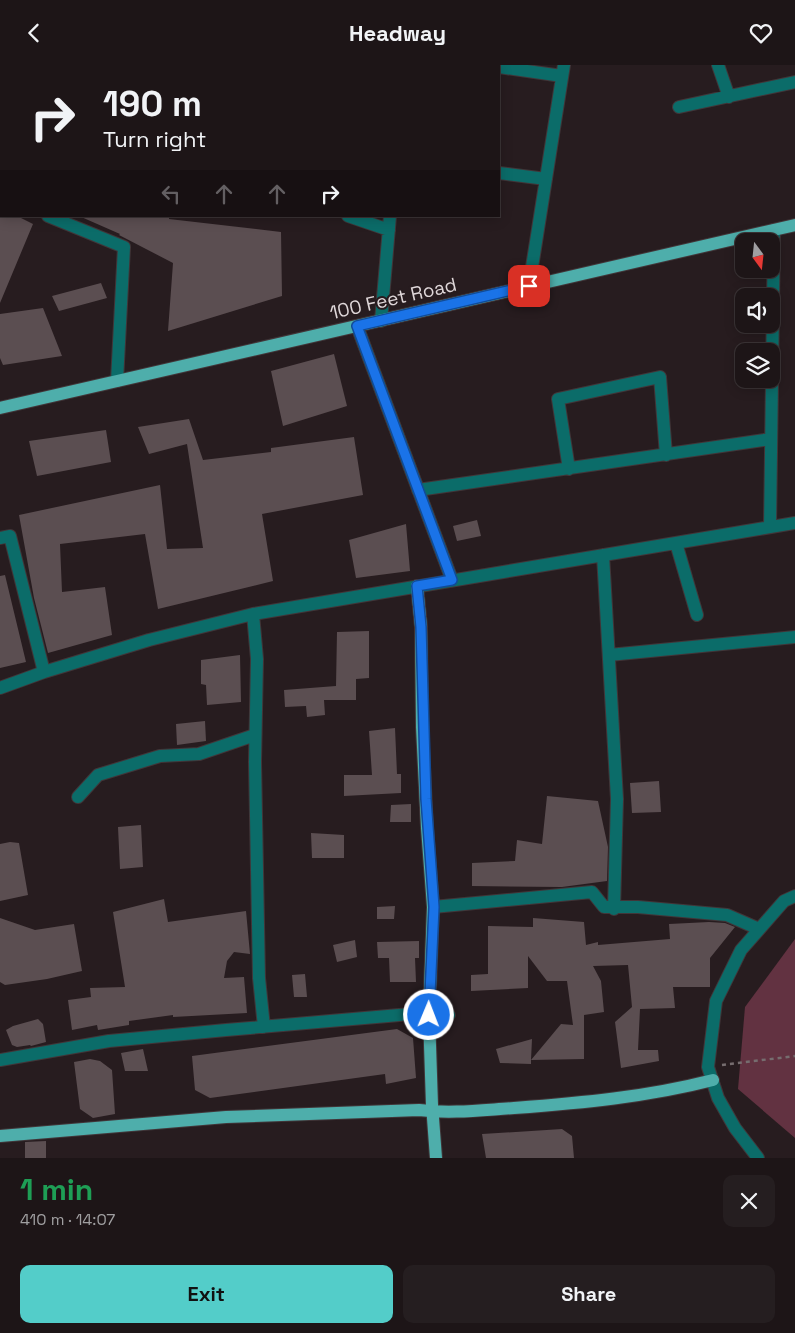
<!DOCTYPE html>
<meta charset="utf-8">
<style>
:root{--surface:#1d1517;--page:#251e20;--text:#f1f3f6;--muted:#a09fa1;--line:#3b3436;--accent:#53cdc9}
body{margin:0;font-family:"Space Grotesk",sans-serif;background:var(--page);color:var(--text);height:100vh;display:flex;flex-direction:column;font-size:19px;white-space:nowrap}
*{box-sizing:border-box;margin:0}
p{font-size:16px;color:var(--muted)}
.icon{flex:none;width:28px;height:28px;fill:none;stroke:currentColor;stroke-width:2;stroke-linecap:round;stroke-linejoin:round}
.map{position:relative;height:1093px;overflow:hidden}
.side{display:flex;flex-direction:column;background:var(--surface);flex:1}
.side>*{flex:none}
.top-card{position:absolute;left:0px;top:0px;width:500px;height:152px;box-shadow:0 2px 12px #0003,0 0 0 1px var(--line);background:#1d1517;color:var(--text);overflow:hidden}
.needle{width:32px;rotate:165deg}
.controls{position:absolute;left:735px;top:168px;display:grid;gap:10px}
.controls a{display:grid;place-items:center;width:45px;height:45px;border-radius:10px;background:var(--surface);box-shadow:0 2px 12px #0003,0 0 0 1px var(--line);font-size:25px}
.pin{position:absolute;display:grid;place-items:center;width:42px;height:42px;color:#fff;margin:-21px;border-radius:10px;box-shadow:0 2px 8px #0006}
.me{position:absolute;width:55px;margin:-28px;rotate:1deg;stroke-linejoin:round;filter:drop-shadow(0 0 4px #0008)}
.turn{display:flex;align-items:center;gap:18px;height:105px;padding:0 20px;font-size:22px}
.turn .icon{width:65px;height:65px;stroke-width:2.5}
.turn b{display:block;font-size:35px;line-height:42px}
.lanes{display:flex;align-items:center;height:48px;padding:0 20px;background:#0003;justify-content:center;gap:25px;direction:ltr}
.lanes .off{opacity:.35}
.round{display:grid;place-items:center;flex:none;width:52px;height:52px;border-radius:10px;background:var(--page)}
.head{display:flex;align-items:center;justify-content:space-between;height:85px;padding:0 20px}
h1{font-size:30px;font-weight:700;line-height:38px;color:#1e9e55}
.button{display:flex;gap:10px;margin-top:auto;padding:10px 20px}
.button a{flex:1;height:58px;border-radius:10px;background:var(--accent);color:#111;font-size:20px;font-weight:700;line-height:58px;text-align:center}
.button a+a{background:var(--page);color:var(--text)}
header{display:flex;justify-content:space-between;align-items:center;height:65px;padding:0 20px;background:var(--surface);font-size:22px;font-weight:700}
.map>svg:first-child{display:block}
</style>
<header><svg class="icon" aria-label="back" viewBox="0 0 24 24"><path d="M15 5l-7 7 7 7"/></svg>Headway<svg class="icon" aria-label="heart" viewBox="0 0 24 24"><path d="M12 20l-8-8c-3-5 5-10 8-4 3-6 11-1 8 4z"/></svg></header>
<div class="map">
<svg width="795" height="1093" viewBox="0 0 795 1093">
<rect width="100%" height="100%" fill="#271c1f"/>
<path fill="#623241" d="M 795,874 L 795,1073 L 738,1024 L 745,942 Z"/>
<path fill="#5b4e51" d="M 0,151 L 17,151 L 33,159 L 0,238 Z
M 79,151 L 169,151 L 169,154 L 281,167 L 282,231 L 168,266 L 173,198 L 119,170 L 120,169 Z
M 101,218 L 107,233 L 59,246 L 52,231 Z
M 43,243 L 62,291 L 3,300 L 0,293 L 0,249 Z
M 334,289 L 347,341 L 283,361 L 271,306 Z
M 189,354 L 203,395 L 271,387 L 271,383 L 354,372 L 363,430 L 262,449 L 273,516 L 158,544 L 145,469 L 60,479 L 62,527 L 105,522 L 112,570 L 48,588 L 34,533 L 19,450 L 160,420 L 167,484 L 203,483 L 187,379 L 149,389 L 138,362 Z
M 106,365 L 111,397 L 37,411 L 29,376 Z
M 477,455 L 481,471 L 457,476 L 453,461 Z
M 406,459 L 410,506 L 356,513 L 349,475 Z
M 5,510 L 26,597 L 0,603 L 0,511 Z
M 369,566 L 369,613 L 356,614 L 356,635 L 324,635 L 325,650 L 307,652 L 306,641 L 285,642 L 284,625 L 336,621 L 337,567 Z
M 240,590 L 241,637 L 207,640 L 206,620 L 201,619 L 201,595 Z
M 205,656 L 206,676 L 177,680 L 176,659 Z
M 395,663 L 397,709 L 401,709 L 401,728 L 344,731 L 344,710 L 372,710 L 369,666 Z
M 659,716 L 661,747 L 632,748 L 630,718 Z
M 547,731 L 598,736 L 608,782 L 607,816 L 562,822 L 472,821 L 472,798 L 515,796 L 517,775 L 542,779 Z
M 411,739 L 411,757 L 390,757 L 391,740 Z
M 141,760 L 143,802 L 120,804 L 118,762 Z
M 311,768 L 344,770 L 344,793 L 312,793 Z
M 10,777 L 19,778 L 28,830 L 0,836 L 0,779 Z
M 164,834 L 168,857 L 246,846 L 250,889 L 234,887 L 227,896 L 224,913 L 244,912 L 247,948 L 173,952 L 173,950 L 129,956 L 129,960 L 98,965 L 97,960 L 72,965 L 68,935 L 91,932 L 90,923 L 125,922 L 113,847 Z
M 395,841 L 394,854 L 377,854 L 377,842 Z
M 0,853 L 35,865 L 74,859 L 82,906 L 47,914 L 5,920 L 0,917 Z
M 533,853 L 584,857 L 586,880 L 598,877 L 598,880 L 670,874 L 669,859 L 709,857 L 725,858 L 735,862 L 710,893 L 710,922 L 673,922 L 675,943 L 640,944 L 638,985 L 658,985 L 659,996 L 621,1003 L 615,957 L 632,942 L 628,900 L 593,901 L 601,916 L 604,947 L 584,950 L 584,994 L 531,995 L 531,999 L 500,998 L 496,984 L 532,974 L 531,995 L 561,959 L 573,960 L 567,916 L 547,916 L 528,891 L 528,923 L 471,926 L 471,910 L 488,909 L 488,861 L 533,862 Z
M 355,875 L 357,892 L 337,897 L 333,880 Z
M 419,876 L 419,893 L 415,893 L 416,917 L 390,917 L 389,893 L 378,893 L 377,877 Z
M 305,909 L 307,932 L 294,932 L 292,910 Z
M 38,954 L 43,959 L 46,977 L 31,981 L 30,980 L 17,982 L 12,980 L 6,965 L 13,961 Z
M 397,964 L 413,973 L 416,1013 L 386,1019 L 385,1009 L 210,1033 L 195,1025 L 192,991 Z
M 143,984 L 148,1006 L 125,1006 L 121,988 Z
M 90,994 L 100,996 L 112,1005 L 115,1049 L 93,1053 L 80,1044 L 74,997 Z
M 562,1064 L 572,1071 L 574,1093 L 486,1093 L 482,1069 Z
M 46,1076 L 46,1093 L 25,1093 L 25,1077 Z"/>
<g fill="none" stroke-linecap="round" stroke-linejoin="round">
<g stroke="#413639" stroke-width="14">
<path id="minor" d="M 78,0 L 80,1
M 485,0 L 494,1
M 718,0 L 729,32
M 273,1 L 274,0
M 334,1 L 334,0
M 404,1 L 404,0
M 499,2 L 562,11
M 679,42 L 795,17
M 0,107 L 1,105
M 499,108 L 546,114
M 0,132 L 1,132
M 48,151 L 124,182 L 117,316
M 348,151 L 389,165
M 529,221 L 564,0
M 381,256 L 390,151
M 357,261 L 452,515
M 569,404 L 558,334 L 660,312 L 666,390
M 418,425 L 771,374
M 770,462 L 774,165
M 0,473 L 10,471 L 44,607
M 676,478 L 697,550
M 603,490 L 617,734 L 614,844
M 253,549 L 257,594 L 255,697 L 259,913 L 264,962
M 609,590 L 795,572
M 0,623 L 44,607 L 149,575 L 253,549 L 795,458
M 78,732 L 98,710 L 160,691 L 199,689 L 255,670
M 433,842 L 592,827 L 604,842 L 638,842 L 727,850 L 759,864
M 0,995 L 109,976 L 226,965 L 411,949 L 449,950
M 758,1093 L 735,1063 L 718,1033 L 708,1002 L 716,936 L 741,885 L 784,836 L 795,831"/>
</g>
<g stroke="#413639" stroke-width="14">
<path id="major" d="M 0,343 L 795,160
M 417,521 L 421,562 L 422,662 L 427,763 L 433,842 L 429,950 L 432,1040 L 436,1093
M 0,1071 L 226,1052 L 419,1045 C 451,1049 482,1045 514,1043 C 581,1038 647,1032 713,1015"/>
</g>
<path stroke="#766d6f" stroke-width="2.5" stroke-dasharray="4 4" stroke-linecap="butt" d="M 722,1000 L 795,991"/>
<use href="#minor" stroke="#0b6c69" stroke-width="12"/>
<use href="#major" stroke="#4eaeab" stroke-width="12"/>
</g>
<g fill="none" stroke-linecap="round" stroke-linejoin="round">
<g stroke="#114b97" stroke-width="12">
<path id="route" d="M 429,950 L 434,842 L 426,734 L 421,562 L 417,521 L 452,515 L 357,261 L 529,221"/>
</g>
<use href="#route" stroke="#1a73e8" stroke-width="9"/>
</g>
<g text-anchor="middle" stroke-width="4" stroke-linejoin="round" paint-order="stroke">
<g font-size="19" fill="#dfd7d9" stroke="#271c1f">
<text transform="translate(393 233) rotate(-13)" y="7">100 Feet Road</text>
</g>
</g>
</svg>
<div class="controls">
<a><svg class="needle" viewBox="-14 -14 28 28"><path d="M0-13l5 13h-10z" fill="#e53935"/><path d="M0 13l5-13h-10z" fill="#a09fa1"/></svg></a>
<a><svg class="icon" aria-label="sound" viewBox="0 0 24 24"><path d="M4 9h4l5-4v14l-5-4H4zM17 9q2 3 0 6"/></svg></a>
<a><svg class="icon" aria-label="layers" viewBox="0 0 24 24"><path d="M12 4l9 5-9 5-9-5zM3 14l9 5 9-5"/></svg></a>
</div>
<div class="pin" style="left:529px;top:221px;background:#d93025"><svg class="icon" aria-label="arrive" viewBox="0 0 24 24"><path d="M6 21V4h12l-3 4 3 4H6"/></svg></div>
<svg class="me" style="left:429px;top:950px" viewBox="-20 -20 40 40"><circle r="17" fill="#1a73e8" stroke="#fff" stroke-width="3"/><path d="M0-11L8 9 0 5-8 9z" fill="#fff"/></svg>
<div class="top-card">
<div class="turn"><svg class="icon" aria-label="right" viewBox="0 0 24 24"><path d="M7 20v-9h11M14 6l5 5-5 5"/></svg><div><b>190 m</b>Turn right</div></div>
<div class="lanes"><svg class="icon off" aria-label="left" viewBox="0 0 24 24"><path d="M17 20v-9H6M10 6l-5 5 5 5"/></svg><svg class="icon off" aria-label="ahead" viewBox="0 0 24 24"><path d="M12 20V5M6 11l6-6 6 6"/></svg><svg class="icon off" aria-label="ahead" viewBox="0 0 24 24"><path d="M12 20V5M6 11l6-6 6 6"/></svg><svg class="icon" aria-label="right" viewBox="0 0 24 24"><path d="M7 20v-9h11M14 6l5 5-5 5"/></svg></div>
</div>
</div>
<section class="side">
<div class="head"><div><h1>1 min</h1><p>410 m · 14:07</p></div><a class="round"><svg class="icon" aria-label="close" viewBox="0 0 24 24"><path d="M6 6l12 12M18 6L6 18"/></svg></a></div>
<div class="button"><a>Exit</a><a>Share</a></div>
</section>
